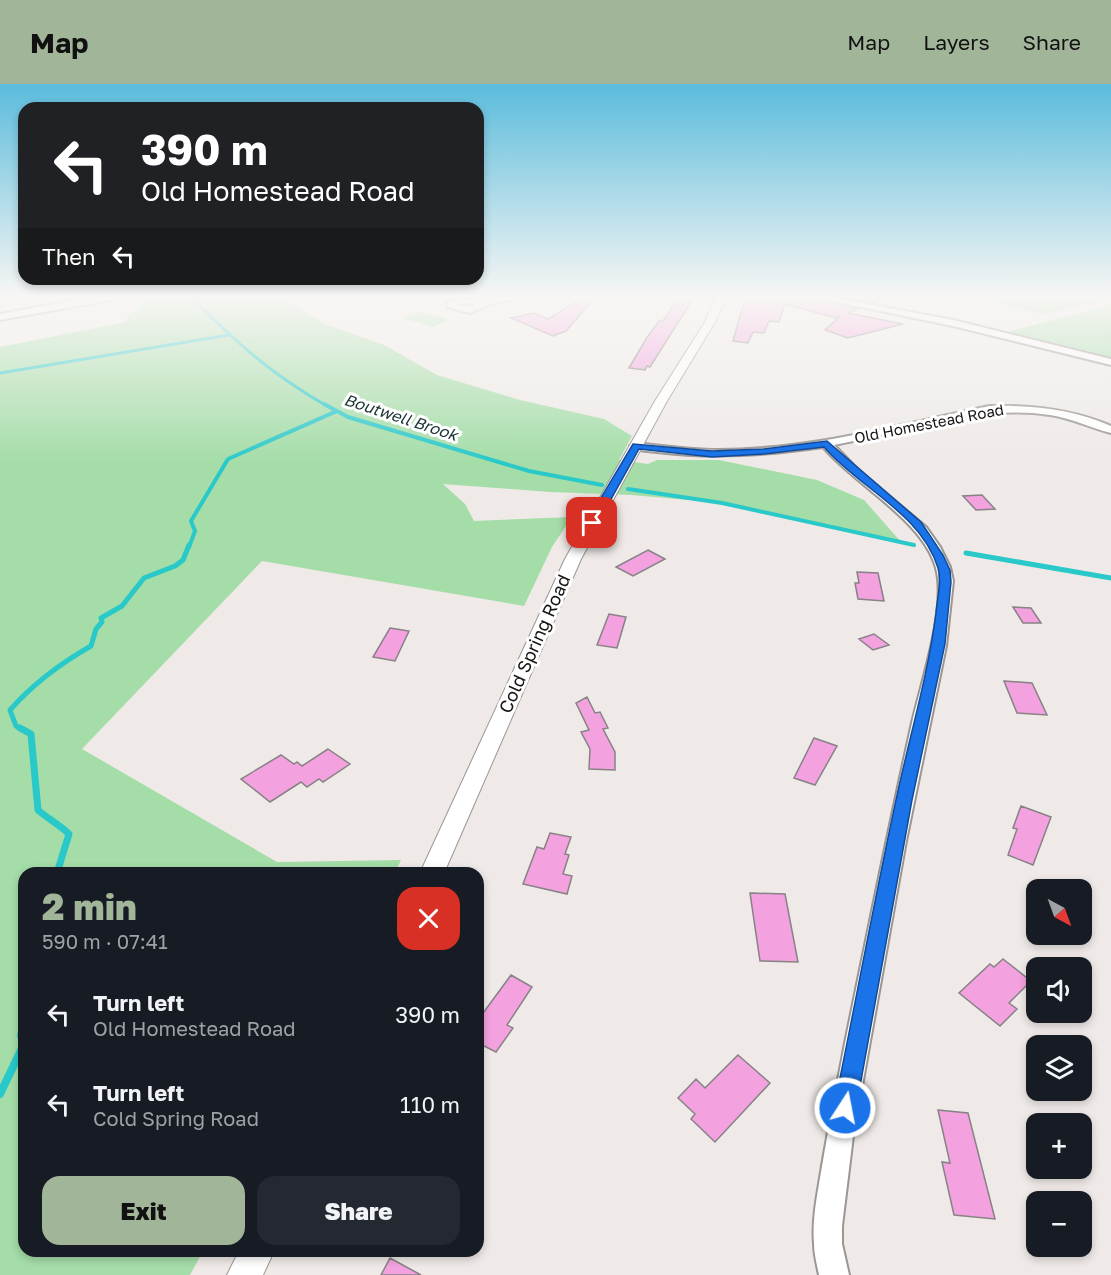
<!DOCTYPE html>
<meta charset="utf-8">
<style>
:root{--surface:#171b24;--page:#242831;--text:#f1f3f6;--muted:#9ea1a6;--accent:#a1b599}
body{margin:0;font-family:"Golos Text",sans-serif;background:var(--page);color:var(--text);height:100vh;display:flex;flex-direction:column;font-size:22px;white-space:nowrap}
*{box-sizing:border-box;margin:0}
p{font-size:20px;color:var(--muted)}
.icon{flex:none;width:33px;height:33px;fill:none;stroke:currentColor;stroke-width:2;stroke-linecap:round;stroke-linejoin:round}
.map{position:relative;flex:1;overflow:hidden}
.details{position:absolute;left:18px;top:783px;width:466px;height:390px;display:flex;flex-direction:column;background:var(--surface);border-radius:18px;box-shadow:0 3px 9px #0003}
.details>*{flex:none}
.top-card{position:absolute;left:18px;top:18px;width:466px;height:183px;border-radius:18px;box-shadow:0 3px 9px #0003;background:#202124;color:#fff;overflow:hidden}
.needle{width:39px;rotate:139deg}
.controls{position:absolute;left:1026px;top:795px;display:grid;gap:12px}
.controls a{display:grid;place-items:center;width:66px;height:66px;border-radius:12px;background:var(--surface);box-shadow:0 3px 9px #0003;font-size:30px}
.pin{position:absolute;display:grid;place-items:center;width:51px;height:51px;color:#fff;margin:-26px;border-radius:12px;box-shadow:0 3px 9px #0006}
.me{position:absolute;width:66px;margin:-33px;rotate:11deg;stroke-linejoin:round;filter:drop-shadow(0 0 4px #0008)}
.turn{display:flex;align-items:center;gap:21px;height:126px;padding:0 24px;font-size:27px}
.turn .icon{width:78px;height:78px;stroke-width:2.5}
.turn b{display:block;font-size:42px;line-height:51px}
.then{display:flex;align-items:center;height:57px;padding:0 24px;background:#0003;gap:12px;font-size:22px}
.round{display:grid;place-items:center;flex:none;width:63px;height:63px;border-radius:18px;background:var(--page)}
.headline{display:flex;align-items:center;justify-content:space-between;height:102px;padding:0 24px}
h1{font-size:36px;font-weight:800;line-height:45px;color:var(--accent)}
.button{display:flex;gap:12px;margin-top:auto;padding:12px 24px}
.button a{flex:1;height:69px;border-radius:18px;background:var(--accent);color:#111;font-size:24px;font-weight:800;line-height:69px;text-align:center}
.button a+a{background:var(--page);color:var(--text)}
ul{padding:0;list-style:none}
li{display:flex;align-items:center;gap:18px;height:90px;padding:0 24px}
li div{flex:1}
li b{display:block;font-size:22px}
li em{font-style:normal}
header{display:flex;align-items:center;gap:36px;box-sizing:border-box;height:84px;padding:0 30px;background:var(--accent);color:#111}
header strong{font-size:28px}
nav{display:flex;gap:33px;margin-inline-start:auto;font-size:21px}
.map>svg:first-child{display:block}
</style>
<header>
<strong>Map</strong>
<nav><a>Map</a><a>Layers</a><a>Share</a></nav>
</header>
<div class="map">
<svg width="1111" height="1191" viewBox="0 0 1111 1191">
<rect width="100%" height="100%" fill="#efeae7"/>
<path fill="#a4dda8" d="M 158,212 L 290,212 L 288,217 L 325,240 L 384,261 L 437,291 L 520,316 L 604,335 L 632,352 L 619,376 L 648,380 L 657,376 L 719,376 L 817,396 L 864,416 L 902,459 L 722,419 L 632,411 L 550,408 L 443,400 L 465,420 L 474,437 L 572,433 L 552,463 L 524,522 L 262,477 L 82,665 L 277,778 L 401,776 L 395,789 L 24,789 L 24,1167 L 203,1167 L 190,1191 L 0,1191 L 0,263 L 126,238 L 128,231 L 142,222 L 135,216 Z
M 964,212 L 1111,212 L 1111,216 L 1043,230 Z
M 1111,221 L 1111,273 L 1007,248 Z
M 421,228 L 451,236 L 433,243 L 403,234 Z"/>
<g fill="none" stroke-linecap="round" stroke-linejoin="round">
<path stroke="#29c8c9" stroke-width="3" d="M 193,212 L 193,215 C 238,260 271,290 327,322
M 0,289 L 229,251"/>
<path stroke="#29c8c9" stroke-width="4" d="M 324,320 L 348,333 L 529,387 L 602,401
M 628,405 L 722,419 L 914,461
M 189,463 L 195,447 L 191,437 L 228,375 L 337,327"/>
<path stroke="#29c8c9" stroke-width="5" d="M 966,469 L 1111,494
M 23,646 L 16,642 L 10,626 C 33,600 61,579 91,562 L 96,545 L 102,538 L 101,534 L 122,522 L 144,494 L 175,482 L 183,476 L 189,461"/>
<path stroke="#29c8c9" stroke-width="7" d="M 20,644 L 31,650 L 38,726 C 48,735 59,740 69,750 L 57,789"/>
<path stroke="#29c8c9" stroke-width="8" d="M 24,944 L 21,951 L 24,960
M 0,1010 L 24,960"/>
</g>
<path fill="#f3a2df" stroke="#868285" stroke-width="1.5" d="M 586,212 L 596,212 L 566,247 L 553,252 L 511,234 L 534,229 L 548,235 Z
M 764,212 L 806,212 L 858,225 L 848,229 L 903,240 L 848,254 L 825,246 L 840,232 L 836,234 L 785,220 L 779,238 L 769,237 L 764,249 L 753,248 L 748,259 L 733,257 L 743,221 Z
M 837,212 L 888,212 L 873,219 Z
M 676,217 L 691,218 L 650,283 L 647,282 L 645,286 L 629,284 L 646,255 L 659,237 L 663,237 Z
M 982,411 L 995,425 L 976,426 L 963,412 Z
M 648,466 L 665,475 L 633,492 L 616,483 Z
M 857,488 L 878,489 L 884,517 L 858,515 L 855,499 L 859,499 Z
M 1013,523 L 1031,524 L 1041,539 L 1023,539 Z
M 609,530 L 626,533 L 617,564 L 597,561 Z
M 390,544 L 409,547 L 395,577 L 373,573 Z
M 874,550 L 889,561 L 873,566 L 859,555 Z
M 1004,597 L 1032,599 L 1047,631 L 1017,629 Z
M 587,613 L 595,629 L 600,628 L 608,644 L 603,645 L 615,668 L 615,686 L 589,685 L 590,665 L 581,648 L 589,646 L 576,619 Z
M 814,654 L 837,662 L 815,701 L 794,694 Z
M 328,665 L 350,680 L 323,698 L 319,695 L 307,703 L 301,698 L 270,718 L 241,695 L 281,671 L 294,680 L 297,678 L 302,682 Z
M 1021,722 L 1051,733 L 1033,781 L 1008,771 L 1017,745 L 1013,744 Z
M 550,749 L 571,753 L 565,770 L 569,771 L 563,790 L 572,792 L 567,810 L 523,800 L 537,763 L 544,765 Z
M 750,809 L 785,810 L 798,878 L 760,877 Z
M 1003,875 L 1031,897 L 1009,919 L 1017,925 L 1000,942 L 959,909 L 990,880 L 994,883 Z
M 511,891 L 532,903 L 507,941 L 513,944 L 496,968 L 478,959 L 478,936 Z
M 738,971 L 770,999 L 715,1058 L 691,1035 L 695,1030 L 678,1014 L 696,995 L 705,1004 Z
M 938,1026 L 968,1029 L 995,1135 L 954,1131 L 942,1078 L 950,1079 Z
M 390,1174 L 421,1191 L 381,1191 Z"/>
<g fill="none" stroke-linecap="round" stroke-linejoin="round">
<g stroke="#9b9694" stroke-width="4">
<path id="minor" d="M 510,212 L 526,212 L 488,221 L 470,229 L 447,223 L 448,218 C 468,213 489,216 510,212 ZM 464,219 L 476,221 L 469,223 L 456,221 Z
M 808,212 L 825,212 L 953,236 L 1111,275 L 1111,281 L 953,242 Z
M 990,322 C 1032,321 1072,325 1111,342 L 1111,349 C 1090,344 1072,334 1050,331 C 978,320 904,348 834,361 L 860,388 L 926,443 L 940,463 L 950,483 L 953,497 L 946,562 L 906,757 L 853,1052 L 842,1142 L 842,1160 L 849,1191 L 819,1191 C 817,1181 814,1170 814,1160 C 812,1136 817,1112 821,1088 C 828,1045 837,1002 845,959 C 867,852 888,746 912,639 C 921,599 947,523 936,484 C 923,436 855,401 823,363 C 767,371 713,375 657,368 C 648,367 637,367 630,362 L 636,359 C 663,362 691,366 718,366 C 810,366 901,340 990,322 Z"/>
</g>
<g stroke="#9b9694" stroke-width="2">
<path id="tertiary" d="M 717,212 L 727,212 L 715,238 L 667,317 L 581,475 L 444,789 L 420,789 L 565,475 L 655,317 L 705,238 Z
M 239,1167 L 274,1167 L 263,1191 L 227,1191 Z"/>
</g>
<g stroke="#9b9694" stroke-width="4">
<path id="secondary" d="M 98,212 L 121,212 L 116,215 L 0,236 L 0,230 Z"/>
</g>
<use href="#minor" fill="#fff" fill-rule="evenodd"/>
<use href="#tertiary" fill="#fff" fill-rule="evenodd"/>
<use href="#secondary" fill="#fff" fill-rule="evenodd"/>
</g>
<linearGradient id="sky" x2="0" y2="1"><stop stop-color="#5bbcdc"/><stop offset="0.56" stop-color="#f8f6f4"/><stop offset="1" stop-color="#f8f6f4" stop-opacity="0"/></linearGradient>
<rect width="1111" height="379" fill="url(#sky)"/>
<path fill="#1a73e8" stroke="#114b97" stroke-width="1.5" d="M 827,357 L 921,438 L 943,471 L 950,486 L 951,498 L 945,560 L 912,716 L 856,1024 L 853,1031 L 845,1034 L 837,1031 L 834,1024 C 855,921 874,818 896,716 C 909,654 928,592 936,529 C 937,515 942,498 938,484 C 921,429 859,404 824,363 L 764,370 L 712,373 L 639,365 L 596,442 L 592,443 L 586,439 L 633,360 L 712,367 L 764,365 Z"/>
<g text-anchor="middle" stroke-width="6" stroke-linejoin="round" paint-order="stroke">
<g font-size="15" fill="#171514" stroke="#fff">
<text transform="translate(929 340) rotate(-11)" y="5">Old Homestead Road</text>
</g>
<g font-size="16" font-style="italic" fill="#193232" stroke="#fff">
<text transform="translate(401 333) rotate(18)" y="6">Boutwell Brook</text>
</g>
<g font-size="18" fill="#171514" stroke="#fff">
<text transform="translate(535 560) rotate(-66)" y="6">Cold Spring Road</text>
</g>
</g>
</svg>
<div class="controls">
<a><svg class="needle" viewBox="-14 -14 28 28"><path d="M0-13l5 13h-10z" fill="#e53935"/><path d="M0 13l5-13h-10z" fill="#9ea1a6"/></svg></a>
<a><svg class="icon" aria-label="sound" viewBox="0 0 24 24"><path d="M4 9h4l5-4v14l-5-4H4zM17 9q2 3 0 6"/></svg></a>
<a><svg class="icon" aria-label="layers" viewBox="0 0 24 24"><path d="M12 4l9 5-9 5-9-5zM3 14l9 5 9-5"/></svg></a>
<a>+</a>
<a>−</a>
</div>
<div class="pin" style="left:592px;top:439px;background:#d93025"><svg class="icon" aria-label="arrive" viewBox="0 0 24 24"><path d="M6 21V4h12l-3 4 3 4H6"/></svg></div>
<svg class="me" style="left:845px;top:1024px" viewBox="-20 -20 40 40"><circle r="17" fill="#1a73e8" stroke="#fff" stroke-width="3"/><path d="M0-11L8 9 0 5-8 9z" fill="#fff"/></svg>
<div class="top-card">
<div class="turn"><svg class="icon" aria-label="left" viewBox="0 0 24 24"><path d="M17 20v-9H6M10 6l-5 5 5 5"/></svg><div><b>390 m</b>Old Homestead Road</div></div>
<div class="then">Then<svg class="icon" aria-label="left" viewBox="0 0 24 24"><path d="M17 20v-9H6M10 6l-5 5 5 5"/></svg></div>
</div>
<section class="details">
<div class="headline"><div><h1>2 min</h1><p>590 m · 07:41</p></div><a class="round" style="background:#d93025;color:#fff"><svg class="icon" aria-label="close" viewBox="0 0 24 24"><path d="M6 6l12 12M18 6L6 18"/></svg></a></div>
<ul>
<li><svg class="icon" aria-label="left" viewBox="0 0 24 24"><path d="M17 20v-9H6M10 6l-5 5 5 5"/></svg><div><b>Turn left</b><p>Old Homestead Road</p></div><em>390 m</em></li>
<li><svg class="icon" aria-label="left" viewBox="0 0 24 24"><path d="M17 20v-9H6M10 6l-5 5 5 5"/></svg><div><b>Turn left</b><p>Cold Spring Road</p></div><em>110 m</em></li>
</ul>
<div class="button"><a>Exit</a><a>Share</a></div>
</section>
</div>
